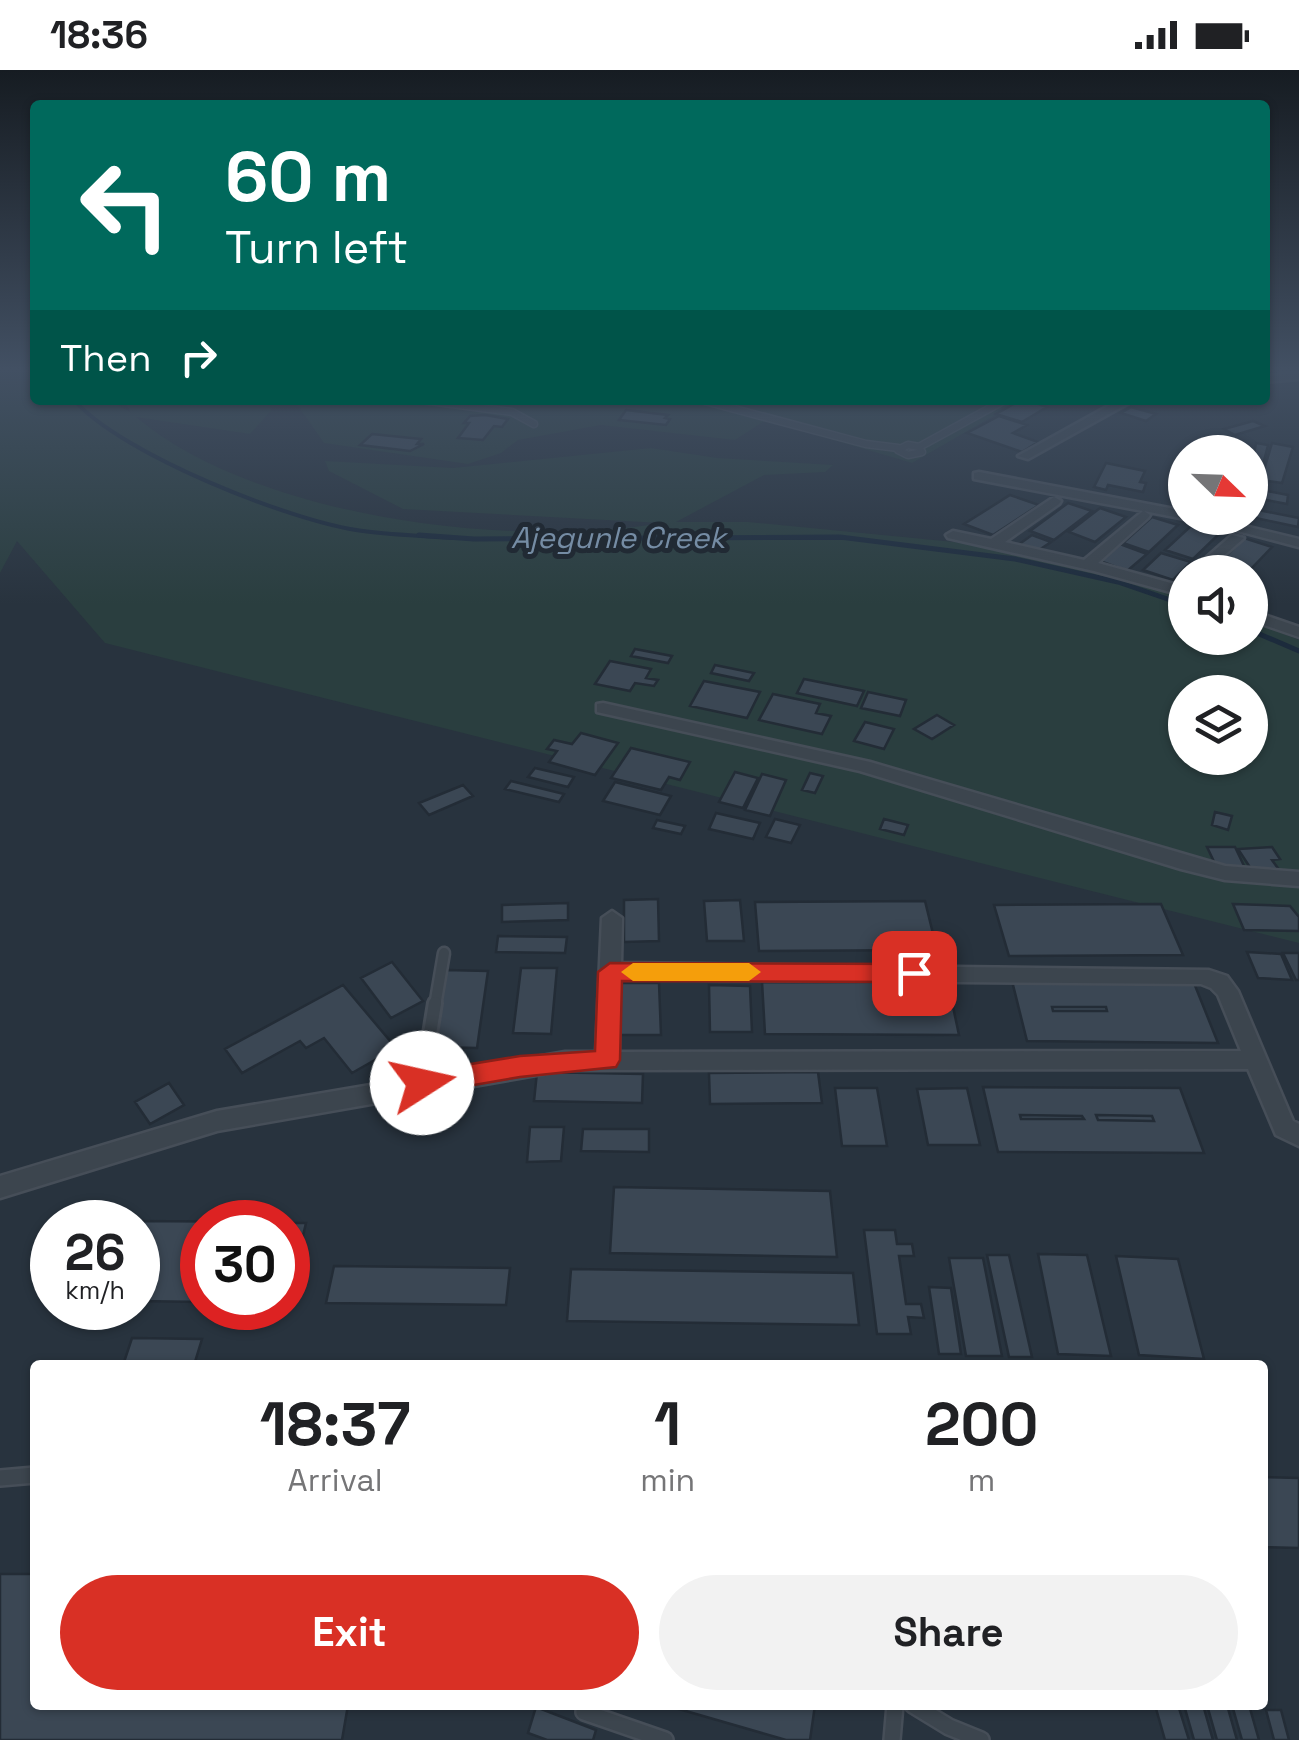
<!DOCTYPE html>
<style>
:root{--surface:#fff;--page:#f2f2f2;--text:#202124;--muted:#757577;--accent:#d93025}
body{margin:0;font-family:"Space Grotesk",sans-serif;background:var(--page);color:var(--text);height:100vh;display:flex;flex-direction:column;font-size:38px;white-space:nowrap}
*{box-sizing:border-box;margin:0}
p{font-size:32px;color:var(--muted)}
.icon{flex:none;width:55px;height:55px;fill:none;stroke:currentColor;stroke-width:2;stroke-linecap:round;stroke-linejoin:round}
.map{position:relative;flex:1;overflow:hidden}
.drawer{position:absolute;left:30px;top:1290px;width:1238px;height:350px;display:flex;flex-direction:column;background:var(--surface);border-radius:10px;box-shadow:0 2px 8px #0004}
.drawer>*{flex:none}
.hud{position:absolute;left:30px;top:30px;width:1240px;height:305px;border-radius:10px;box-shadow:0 2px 8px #0004;background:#00695c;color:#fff;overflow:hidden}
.needle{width:65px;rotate:113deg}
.buttons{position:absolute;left:1168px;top:365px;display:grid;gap:20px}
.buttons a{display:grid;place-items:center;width:100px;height:100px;border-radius:50%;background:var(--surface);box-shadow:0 2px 8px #0004;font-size:50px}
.speed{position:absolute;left:30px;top:1130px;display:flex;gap:20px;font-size:50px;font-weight:700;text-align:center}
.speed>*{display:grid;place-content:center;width:130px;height:130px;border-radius:50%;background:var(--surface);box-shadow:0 2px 8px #0004;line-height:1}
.speed small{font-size:25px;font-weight:400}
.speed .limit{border:15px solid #d22;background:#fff;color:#111}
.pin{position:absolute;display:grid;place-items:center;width:85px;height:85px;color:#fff;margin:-42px;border-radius:20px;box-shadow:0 5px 15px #0006}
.me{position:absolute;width:110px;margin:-55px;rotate:80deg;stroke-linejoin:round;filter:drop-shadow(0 0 8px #0008)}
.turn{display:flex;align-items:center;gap:35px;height:210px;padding:0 30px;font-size:45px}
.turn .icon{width:130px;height:130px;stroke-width:2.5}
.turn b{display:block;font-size:70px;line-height:85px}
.then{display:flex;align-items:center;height:95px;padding:0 30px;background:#0003;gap:20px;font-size:38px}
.eta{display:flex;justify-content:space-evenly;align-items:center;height:170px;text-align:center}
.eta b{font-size:60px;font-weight:700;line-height:70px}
.button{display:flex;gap:20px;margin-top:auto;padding:20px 30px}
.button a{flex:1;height:115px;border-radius:60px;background:var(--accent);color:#fff;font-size:40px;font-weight:700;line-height:115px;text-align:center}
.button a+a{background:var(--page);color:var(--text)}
.status{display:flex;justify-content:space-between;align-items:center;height:70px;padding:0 50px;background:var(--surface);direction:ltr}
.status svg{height:28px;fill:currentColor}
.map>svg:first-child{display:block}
</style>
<div class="status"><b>18:36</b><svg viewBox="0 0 49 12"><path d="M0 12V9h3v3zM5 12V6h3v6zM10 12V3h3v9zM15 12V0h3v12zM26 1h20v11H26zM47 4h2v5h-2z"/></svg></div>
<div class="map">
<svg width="1299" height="1670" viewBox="0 0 1299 1670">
<rect width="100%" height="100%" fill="#28333e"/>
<path fill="#2a3e3f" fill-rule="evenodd" d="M 0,301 L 35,301 L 35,330 L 110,330 L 131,343 L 124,330 L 269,330 L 271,341 L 250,364 L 136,347 C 256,448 511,479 662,453 L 403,439 L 329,401 L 325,391 L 453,398 L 651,378 L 717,388 L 833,395 L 825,402 L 764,405 L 676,452 L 748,452 L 995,476 L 1185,526 L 1185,568 L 1250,568 L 1250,550 L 1299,570 L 1299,873 L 105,573 L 17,471 L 0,503 ZM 1185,622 L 1250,622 L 1250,688 L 1185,688 Z
M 294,330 L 1021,330 L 912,393 L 766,350 L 735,370 L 601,355 L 518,370 L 501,383 L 468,394 L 324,373 Z"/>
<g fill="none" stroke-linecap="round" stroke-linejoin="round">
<path stroke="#1c2b3c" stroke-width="4" d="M 74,330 C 121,384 292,452 363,461 C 393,465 424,466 455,468
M 721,468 L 845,468"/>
<path stroke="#1c2b3c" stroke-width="5" d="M 419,465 L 474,469 L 840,467 L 1015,489 L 1118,512 L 1185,535
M 1250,560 L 1299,581"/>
</g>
<path fill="#3b4754" stroke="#232c36" stroke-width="2.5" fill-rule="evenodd" d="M 1021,330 L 1039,330 L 1038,334 L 1047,337 L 1022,352 L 996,344 Z
M 1131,337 L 1156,344 L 1146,351 L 1121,343 Z
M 626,340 L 668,345 L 665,348 L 670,349 L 666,355 L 619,350 Z
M 485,345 L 508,349 L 502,357 L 494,356 L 483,370 L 458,368 L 469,353 L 464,353 L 470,346 Z
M 999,346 L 1027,355 L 1013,363 L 1038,372 L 1022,382 L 967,363 Z
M 1253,351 L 1265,356 L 1235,365 L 1224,359 Z
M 372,364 L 421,369 L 417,374 L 424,374 L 410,381 L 360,375 Z
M 1256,373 L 1268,375 L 1260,407 L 1250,406 Z
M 1272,373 L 1293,377 L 1282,413 L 1261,410 Z
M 1106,393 L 1145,401 L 1140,412 L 1146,413 L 1143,422 L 1108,415 L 1106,420 L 1094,417 Z
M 1262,420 L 1288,425 L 1287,434 L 1261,429 Z
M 1010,425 L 1039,435 L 993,465 L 964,454 Z
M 1068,433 L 1092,441 L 1054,470 L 1030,461 Z
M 1100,438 L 1126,447 L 1095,472 L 1069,462 Z
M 1253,439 L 1299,448 L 1298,457 L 1251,447 Z
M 1152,447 L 1178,455 L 1149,482 L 1123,473 Z
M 1192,455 L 1219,464 L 1193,489 L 1165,480 Z
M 1032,465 L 1051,472 L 1036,482 L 1018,475 Z
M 1244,468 L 1272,477 L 1248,502 L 1218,494 Z
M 1120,474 L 1147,484 L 1127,501 L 1100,491 Z
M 1161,483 L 1191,492 L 1173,510 L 1143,500 Z
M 635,579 L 672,586 L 668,593 L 631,586 Z
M 610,591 L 651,599 L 646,608 L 658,610 L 654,616 L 635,613 L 630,621 L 595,614 Z
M 715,595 L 754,603 L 749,611 L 711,603 Z
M 804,609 L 864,621 L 857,636 L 797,623 Z
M 704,611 L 760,622 L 747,648 L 690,636 Z
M 868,622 L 906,630 L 900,646 L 861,638 Z
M 773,624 L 820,634 L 816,643 L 831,646 L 822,664 L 759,650 Z
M 937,645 L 954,655 L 932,669 L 914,659 Z
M 865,652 L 894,659 L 884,679 L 854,671 Z
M 581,663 L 618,673 L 595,705 L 549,692 L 557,681 L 547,679 L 554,670 L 572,674 Z
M 631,678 L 690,692 L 680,710 L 669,707 L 661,720 L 611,708 Z
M 535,698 L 574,707 L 568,717 L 528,707 Z
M 735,702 L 758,708 L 743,738 L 719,732 Z
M 810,703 L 823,706 L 815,723 L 802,720 Z
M 762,704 L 786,710 L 770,746 L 745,740 Z
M 511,711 L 564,724 L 559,732 L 505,719 Z
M 615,712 L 671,726 L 660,745 L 603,731 Z
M 463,715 L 473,726 L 429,745 L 419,733 Z
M 1215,742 L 1232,746 L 1228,760 L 1212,755 Z
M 716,743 L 760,753 L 753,769 L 709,759 Z
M 775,749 L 800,755 L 791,773 L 766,767 Z
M 884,749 L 908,755 L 904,765 L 880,759 Z
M 657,750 L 685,756 L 681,764 L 653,758 Z
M 1207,777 L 1235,777 L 1246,800 L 1218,800 Z
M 1272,777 L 1280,789 L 1272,790 L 1280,801 L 1253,802 L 1238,779 Z
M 658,829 L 659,871 L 624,872 L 624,830 Z
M 740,830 L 744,871 L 707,871 L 704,831 Z
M 925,831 L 937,880 L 759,881 L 755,832 Z
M 568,833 L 568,850 L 502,852 L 502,835 Z
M 1161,834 L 1183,885 L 1009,886 L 994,835 Z
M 1233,834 L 1290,836 L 1299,847 L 1299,861 L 1244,860 Z
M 498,866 L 567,867 L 565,883 L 496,882 Z
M 1247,882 L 1281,884 L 1292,910 L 1258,908 Z
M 1283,883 L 1299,883 L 1299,910 L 1296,910 Z
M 392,892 L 423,931 L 391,948 L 361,908 Z
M 521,898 L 557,898 L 551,964 L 513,963 Z
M 446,900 L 488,901 L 477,978 L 432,977 Z
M 1012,911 L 1194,913 L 1218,973 L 1027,971 ZM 1052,937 L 1106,937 L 1107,941 L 1053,941 Z
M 762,912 L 948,913 L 959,965 L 765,964 Z
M 617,913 L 659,913 L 661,965 L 617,965 Z
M 343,915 L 396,978 L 352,1003 L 324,968 L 306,978 L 300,971 L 242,1003 L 225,979 Z
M 709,915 L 750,916 L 752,962 L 710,962 Z
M 1052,937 L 1106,937 L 1107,941 L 1053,941 Z
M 537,1002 L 643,1004 L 642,1033 L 534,1031 Z
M 818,1002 L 822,1033 L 710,1034 L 709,1003 Z
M 169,1013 L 184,1035 L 150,1054 L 135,1032 Z
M 983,1017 L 1180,1018 L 1204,1083 L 998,1082 ZM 1020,1045 L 1082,1046 L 1084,1049 L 1021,1049 ZM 1096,1045 L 1152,1046 L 1154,1051 L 1098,1050 Z
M 835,1018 L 877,1018 L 887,1076 L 842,1076 Z
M 967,1018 L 980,1075 L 928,1075 L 917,1019 Z
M 1020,1045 L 1082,1046 L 1084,1049 L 1021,1049 Z
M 1096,1045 L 1152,1046 L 1154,1051 L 1098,1050 Z
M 530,1057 L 564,1057 L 561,1091 L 527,1092 Z
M 583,1059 L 649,1059 L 649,1082 L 581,1081 Z
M 614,1117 L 830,1121 L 837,1187 L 610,1183 Z
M 128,1151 L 275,1152 L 202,1152 L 202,1232 L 138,1231 L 138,1152 Z
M 288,1153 L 306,1153 L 288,1229 Z
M 864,1160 L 895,1160 L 897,1174 L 912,1174 L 914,1186 L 899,1186 L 906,1234 L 921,1234 L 924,1248 L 908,1247 L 911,1264 L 877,1264 Z
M 1038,1184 L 1087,1185 L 1111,1286 L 1058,1284 Z
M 987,1185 L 1009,1185 L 1032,1287 L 1009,1287 Z
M 1116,1186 L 1178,1189 L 1204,1289 L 1139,1285 Z
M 949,1188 L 983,1188 L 1002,1286 L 966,1286 Z
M 334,1196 L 510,1198 L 506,1235 L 326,1233 Z
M 571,1199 L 853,1203 L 859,1255 L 567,1251 Z
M 929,1217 L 951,1218 L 961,1284 L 939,1284 Z
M 132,1268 L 202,1269 L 194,1295 L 123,1295 Z
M 1262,1407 L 1299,1408 L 1299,1478 L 1262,1477 Z
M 0,1504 L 35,1504 L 35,1635 L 348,1635 L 342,1670 L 0,1670 Z
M 665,1635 L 815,1635 L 810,1670 L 786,1670 Z
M 1155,1635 L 1178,1635 L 1189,1670 L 1165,1670 Z
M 1184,1635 L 1203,1635 L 1213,1670 L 1194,1670 Z
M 1207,1635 L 1227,1635 L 1237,1670 L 1217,1670 Z
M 1232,1635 L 1249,1635 L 1259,1670 L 1242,1670 Z
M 536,1637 L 596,1660 L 593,1670 L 547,1670 L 528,1663 Z
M 1266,1640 L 1281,1640 L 1289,1670 L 1274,1670 Z"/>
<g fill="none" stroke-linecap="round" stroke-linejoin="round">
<g stroke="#464e58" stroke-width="9">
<path id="lane-far3" d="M 421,330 L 512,342 L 534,354
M 701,330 L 866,374 L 898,378
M 908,375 L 919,377 L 922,382 L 908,385 L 898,380 Z
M 919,377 L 1005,330"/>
</g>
<g stroke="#464e58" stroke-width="15">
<path id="lane-far2" d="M 435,936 L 444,883"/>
</g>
<g stroke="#464e58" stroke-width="18">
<path id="lane-far1" d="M 422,1013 L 435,933"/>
</g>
<g stroke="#464e58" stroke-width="20">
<path id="lane" d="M 0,1408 L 35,1405
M 913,1635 L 949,1657 L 981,1670
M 584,1642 L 665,1670
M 892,1670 L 895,1635"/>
</g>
<g stroke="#464e58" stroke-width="5">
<path id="street" d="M 1299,303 L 1299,309 L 1265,312 L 1265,306 Z
M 1119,330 L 1134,330 L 1028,389 L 1018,386 Z
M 979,402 L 1185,441 L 1185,448 L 1211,448 L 1299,469 L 1299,477 L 1189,448 L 1185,449 L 1144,441 L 1150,445 L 1148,448 L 1098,493 L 1185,517 L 1185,526 L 1094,501 L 948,468 L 946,465 L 953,461 L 991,469 L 1054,427 L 1061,431 L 1059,434 L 1005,472 L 1084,490 L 1143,441 L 974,409 L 974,403 Z
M 1232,465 L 1244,468 L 1205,502 L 1190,502 Z
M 1250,540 L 1299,557 L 1299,567 L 1250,550 Z
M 603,633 L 870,692 L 1225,796 L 1299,802 L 1299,816 L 1225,810 L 1181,799 L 860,701 L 597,642 L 597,634 Z
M 612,841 L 622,848 L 621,893 L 1209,900 L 1227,906 L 1238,921 L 1293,1051 L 1299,1054 L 1299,1076 L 1276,1065 L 1248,999 L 565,1000 L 217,1061 L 0,1128 L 0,1106 L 217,1041 L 565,982 L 596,982 L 602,848 ZM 620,909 L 1201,914 L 1211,918 L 1218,925 L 1241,981 L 619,982 Z"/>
</g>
<use href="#lane-far3" stroke="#3c454e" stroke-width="6"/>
<use href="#lane-far2" stroke="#3c454e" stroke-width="10"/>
<use href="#lane-far1" stroke="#3c454e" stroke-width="12"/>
<use href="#lane" stroke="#3c454e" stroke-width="15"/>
<use href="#street" fill="#3c454e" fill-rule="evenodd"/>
</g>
<linearGradient id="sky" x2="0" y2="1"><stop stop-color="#161c22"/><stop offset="0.56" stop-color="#425063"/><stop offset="1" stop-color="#425063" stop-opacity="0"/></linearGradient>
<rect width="1299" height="534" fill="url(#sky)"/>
<path fill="#d93025" stroke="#8d1f18" stroke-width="2.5" d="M 610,893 L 914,894 L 927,903 L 914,912 L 622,911 L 620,990 L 616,997 L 520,1007 L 422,1024 L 413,1021 L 409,1013 L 413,1005 L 422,1002 L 520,986 L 595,981 L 598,902 Z"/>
<path fill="#f59e0b" d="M 633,893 L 749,893 L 761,902 L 749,911 L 633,911 L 621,902 Z"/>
<g text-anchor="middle" stroke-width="10" stroke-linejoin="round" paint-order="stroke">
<g font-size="30" font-style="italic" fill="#758ca4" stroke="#212a34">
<text x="618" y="478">Ajegunle Creek</text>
</g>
</g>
</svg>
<div class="buttons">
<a><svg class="needle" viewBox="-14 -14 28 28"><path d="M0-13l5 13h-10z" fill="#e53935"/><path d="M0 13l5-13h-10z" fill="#757577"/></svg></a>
<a><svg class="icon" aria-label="sound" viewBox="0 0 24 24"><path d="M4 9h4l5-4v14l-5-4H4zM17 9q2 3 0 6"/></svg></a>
<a><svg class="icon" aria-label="layers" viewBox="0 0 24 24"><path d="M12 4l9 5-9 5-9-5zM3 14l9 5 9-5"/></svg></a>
</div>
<div class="speed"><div>26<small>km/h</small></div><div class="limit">30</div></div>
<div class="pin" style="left:914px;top:903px;background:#d93025"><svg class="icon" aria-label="arrive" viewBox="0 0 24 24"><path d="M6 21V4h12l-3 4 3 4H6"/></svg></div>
<svg class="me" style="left:422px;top:1013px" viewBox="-20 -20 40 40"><circle r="19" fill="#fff"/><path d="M0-13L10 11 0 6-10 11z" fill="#d93025"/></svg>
<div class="hud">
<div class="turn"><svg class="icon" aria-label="left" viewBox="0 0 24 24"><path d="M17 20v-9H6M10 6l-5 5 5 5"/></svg><div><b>60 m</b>Turn left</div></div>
<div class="then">Then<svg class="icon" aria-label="right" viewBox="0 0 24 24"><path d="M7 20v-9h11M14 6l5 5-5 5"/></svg></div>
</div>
<section class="drawer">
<div class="eta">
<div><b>18:37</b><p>Arrival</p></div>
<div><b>1</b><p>min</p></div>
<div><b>200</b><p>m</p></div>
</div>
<div class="button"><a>Exit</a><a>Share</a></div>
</section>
</div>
